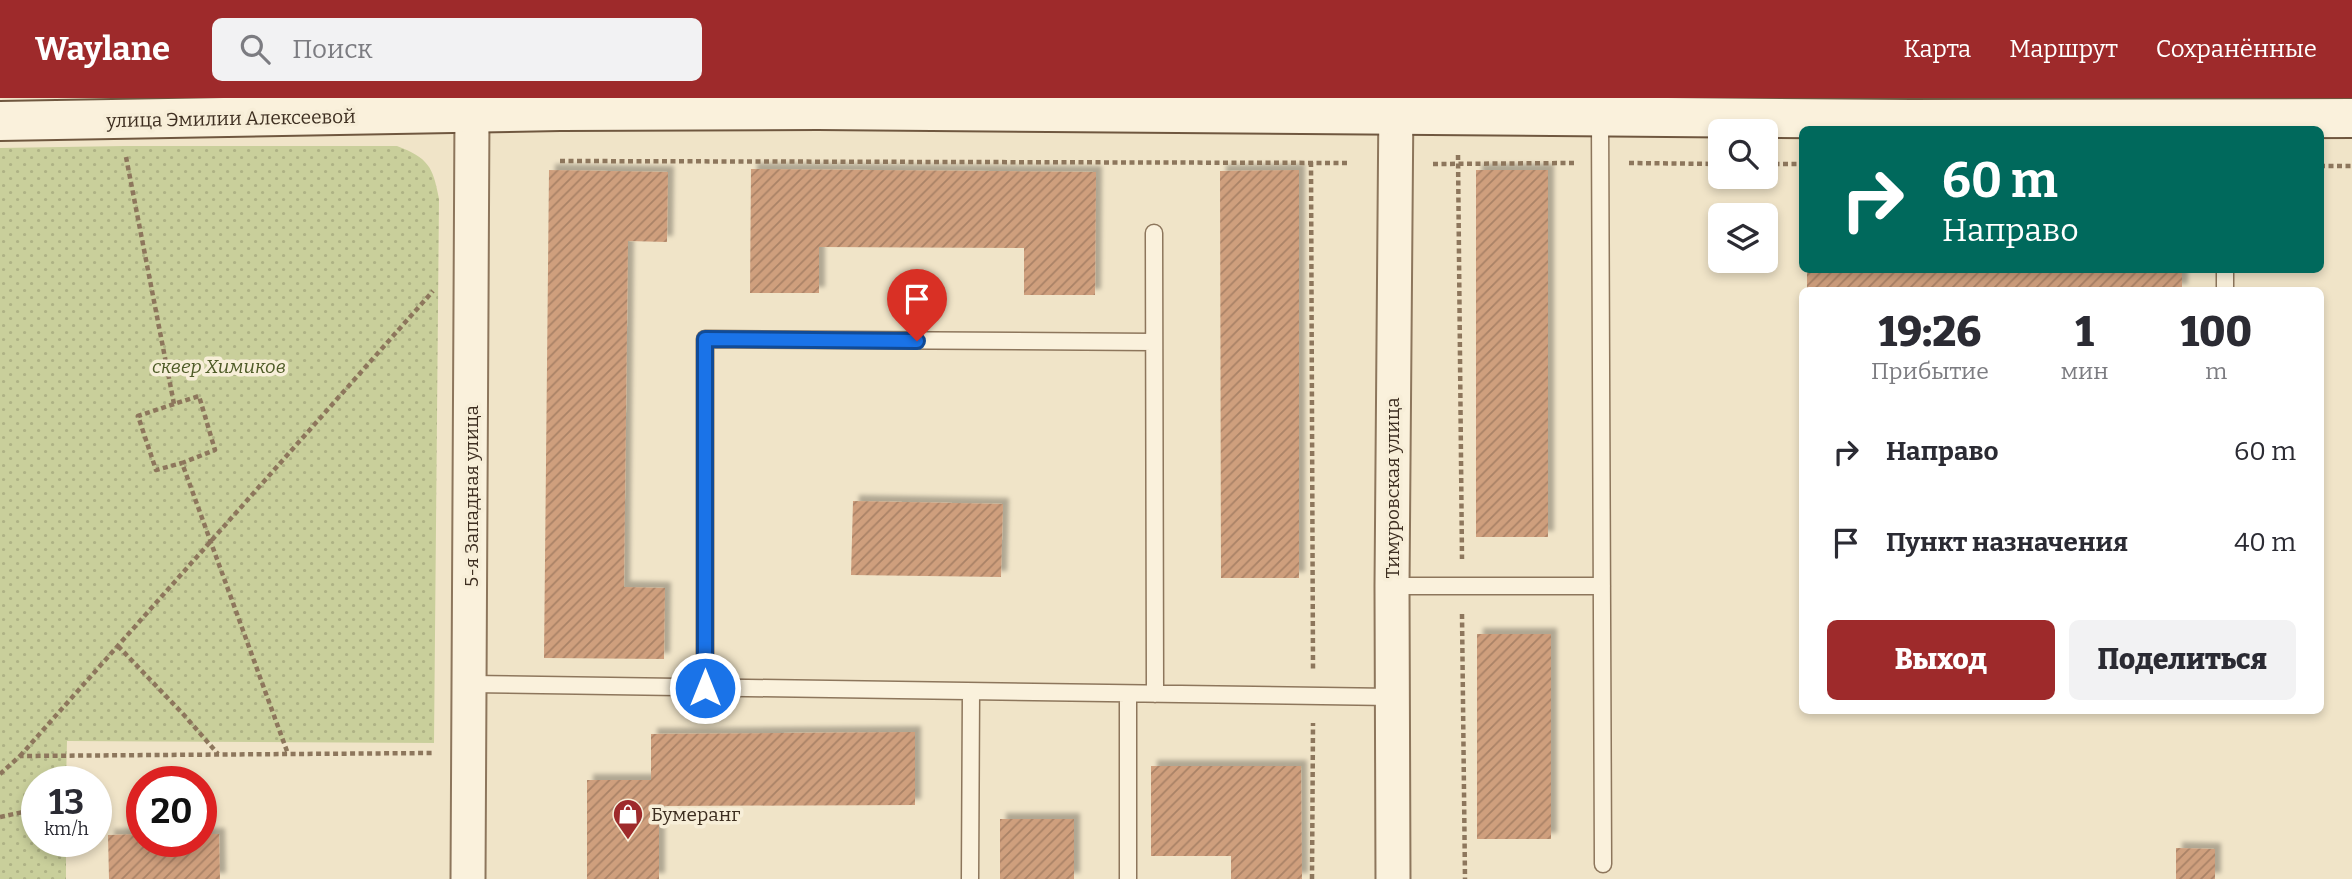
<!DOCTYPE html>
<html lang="ru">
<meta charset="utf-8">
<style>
:root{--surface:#fff;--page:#f2f2f3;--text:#2b2b33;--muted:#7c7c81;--accent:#9e2a2b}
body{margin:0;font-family:Bitter,serif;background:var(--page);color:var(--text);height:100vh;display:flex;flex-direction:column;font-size:26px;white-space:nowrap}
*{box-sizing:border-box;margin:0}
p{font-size:23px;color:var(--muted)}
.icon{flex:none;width:38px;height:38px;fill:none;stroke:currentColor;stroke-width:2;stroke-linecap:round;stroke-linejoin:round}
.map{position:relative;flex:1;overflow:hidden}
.details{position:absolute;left:1799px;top:189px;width:525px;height:427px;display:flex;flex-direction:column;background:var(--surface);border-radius:10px;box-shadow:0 4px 10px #0003}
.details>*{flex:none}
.top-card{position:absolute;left:1799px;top:28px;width:525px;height:147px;border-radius:10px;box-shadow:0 4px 10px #0003;background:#00695c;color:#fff;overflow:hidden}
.controls{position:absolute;left:1708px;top:21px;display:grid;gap:14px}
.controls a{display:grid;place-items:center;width:70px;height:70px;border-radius:10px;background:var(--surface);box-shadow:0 4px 10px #0003;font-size:35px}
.speed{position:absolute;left:21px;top:668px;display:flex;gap:14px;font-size:35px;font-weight:700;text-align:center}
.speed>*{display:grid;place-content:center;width:91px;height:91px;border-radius:50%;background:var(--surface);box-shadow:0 4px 10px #0003;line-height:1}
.speed small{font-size:18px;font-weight:400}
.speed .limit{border:10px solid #d22;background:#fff;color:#111}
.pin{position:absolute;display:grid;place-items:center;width:60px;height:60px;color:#fff;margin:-72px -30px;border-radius:50% 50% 50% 0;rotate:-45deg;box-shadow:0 0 7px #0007}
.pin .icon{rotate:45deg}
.me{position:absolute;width:77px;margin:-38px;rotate:0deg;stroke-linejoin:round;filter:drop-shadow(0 0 5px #0008)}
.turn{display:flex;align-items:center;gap:24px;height:147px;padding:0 28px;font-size:32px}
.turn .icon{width:91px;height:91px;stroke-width:2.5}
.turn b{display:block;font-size:49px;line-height:60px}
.eta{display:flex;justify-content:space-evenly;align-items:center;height:119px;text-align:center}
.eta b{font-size:42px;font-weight:800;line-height:49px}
.primary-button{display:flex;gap:14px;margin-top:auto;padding:14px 28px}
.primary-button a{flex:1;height:80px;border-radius:10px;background:var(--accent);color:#fff;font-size:28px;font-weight:800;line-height:80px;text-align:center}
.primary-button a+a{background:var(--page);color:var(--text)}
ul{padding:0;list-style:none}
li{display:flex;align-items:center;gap:21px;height:91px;padding:0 28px}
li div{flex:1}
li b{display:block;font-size:26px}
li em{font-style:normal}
header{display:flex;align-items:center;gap:42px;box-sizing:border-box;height:98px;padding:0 35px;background:var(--accent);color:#fff}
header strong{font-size:33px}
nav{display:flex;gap:38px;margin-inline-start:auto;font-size:24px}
.search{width:490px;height:63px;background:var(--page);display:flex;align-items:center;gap:18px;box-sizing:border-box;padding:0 24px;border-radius:10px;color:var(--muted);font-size:26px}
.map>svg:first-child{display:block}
</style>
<header>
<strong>Waylane</strong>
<div class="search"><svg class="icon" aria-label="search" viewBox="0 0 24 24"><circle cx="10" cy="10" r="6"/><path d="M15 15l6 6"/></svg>Поиск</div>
<nav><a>Карта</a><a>Маршрут</a><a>Сохранённые</a></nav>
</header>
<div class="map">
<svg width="2352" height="781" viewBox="0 0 2352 781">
<defs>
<pattern id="park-dots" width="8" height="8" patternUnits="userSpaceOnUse" patternTransform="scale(1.75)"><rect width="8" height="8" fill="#c9cf9b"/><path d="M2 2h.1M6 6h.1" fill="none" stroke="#aeb285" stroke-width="1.8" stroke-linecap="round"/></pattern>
<pattern id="building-hatch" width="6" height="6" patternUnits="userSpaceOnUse" patternTransform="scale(1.75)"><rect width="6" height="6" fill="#cf9f7d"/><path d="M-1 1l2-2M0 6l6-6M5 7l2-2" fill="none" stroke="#a98266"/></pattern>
<filter id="shadow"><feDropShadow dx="6" dy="-6" stdDeviation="2" flood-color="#0004"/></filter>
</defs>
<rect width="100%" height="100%" fill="#f0e4c8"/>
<path fill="url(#park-dots)" d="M 124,48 L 397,48 C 428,60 433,68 439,101 L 434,645 L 67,643 L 66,684 L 37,684 L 37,744 L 66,744 L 66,781 L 0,781 L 0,50 Z"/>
<path fill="url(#building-hatch)" filter="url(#shadow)" d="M 751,71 L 1096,74 L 1095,197 L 1024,197 L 1024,150 L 819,149 L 819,195 L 750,195 Z
M 549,72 L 668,74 L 667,144 L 628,143 L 624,489 L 665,490 L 664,561 L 544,560 Z
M 1299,72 L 1299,480 L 1221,480 L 1220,73 Z
M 1476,72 L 1548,72 L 1548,439 L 1476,439 Z
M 1807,172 L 2182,172 L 2182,192 L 1807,192 Z
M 853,403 L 1003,406 L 1001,479 L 851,477 Z
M 1477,536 L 1551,536 L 1551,741 L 1477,741 Z
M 915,634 L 915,707 L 659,708 L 659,781 L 587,781 L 587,682 L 651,682 L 651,636 Z
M 1151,668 L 1301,668 L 1302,781 L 1231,781 L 1231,758 L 1151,758 Z
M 1000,721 L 1074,721 L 1074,781 L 1000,781 Z
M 142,736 L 142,744 L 201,744 L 201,736 L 219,736 L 220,781 L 109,781 L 108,737 Z
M 2176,750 L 2215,751 L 2215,781 L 2176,781 Z"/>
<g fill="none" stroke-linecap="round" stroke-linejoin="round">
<g stroke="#8d765c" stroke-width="19">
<path id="lane" d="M 1600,18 L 1603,766
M 1154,135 L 1155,596
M 2225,192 L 2225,172
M 1392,488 L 1602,488
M 470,586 L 1392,599
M 705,590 L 705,241 L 1154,244
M 1128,596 L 1128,781
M 970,781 L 971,594"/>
</g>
<g stroke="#8d765c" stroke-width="37">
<path id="street" d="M 468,781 L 472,15
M 1393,781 L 1392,488 L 1396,0"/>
</g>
<g stroke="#6f573f" stroke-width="42">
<path id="secondary" d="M 0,23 L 560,13 L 818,12 L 1910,21 L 2352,20"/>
</g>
<path stroke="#8d765c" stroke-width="4.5" stroke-dasharray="5 3.5" stroke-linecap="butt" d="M 1458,57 L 1462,461
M 126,59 L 174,306 L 199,298 L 215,352 L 182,365 L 288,656
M 560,63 L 1349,65
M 1311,64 L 1313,571
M 1629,65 L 1720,66
M 1433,66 L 1574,65
M 1766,66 L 1802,66
M 2320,68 L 2352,68
M 174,306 L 138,318 L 156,372 L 182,365
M 1462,516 L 1465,781
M 118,548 L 184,617 L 218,656
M 20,658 L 433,193
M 0,676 L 20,658 L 433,655
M 96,698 L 106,696
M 0,719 L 37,711
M 1312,781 L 1313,625"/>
<use href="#lane" stroke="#faf1dc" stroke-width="16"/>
<use href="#street" stroke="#faf1dc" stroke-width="33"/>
<use href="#secondary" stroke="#faf1dc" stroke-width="38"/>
</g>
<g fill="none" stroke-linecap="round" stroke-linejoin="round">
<g stroke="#114b97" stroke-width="18">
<path id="route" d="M 705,590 L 705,241 L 917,243"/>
</g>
<use href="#route" stroke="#1a73e8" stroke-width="12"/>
</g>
<defs>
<g id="shop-pin" transform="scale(1.575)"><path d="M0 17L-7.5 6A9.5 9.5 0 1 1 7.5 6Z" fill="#9e2a2b" stroke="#f7eed8"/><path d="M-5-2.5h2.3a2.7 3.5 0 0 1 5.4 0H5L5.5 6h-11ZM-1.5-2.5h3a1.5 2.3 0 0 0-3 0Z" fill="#fff"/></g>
</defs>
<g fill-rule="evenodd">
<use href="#shop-pin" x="628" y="716"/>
</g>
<g text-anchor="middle" stroke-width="7" stroke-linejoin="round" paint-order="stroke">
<g font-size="19" fill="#3d2e20" stroke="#f7eed8">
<text transform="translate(231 20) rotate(-1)" y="7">улица Эмилии Алексеевой</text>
<text transform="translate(1392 390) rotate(-90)" y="7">Тимуровская улица</text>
<text transform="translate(471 398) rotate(-90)" y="7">5-я Западная улица</text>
</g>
<g font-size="19" font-style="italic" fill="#4d5a26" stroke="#f7eed8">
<text x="219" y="275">сквер Химиков</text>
</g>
<g font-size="19" fill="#3d2e20" stroke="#f7eed8" text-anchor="start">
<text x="651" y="723">Бумеранг</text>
</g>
</g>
</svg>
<div class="controls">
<a><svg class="icon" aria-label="search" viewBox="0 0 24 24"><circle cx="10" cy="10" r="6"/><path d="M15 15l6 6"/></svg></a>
<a><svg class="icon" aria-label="layers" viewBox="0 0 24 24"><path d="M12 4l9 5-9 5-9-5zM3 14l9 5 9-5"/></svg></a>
</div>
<div class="speed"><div>13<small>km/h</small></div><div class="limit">20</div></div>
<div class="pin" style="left:917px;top:243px;background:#d93025"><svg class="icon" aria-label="arrive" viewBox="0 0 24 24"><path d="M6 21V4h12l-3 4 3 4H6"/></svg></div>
<svg class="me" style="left:705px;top:590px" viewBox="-20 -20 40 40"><circle r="17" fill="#1a73e8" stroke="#fff" stroke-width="3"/><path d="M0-11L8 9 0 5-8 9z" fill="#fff"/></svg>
<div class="top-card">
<div class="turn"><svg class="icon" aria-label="right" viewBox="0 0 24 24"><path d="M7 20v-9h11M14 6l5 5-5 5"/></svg><div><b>60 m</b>Направо</div></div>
</div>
<section class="details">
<div class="eta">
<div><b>19:26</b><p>Прибытие</p></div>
<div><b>1</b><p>мин</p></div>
<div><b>100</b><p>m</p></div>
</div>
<ul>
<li><svg class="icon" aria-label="right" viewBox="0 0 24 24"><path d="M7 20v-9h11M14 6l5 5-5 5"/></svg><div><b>Направо</b></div><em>60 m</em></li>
<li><svg class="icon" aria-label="arrive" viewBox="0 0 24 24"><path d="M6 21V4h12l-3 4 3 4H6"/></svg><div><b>Пункт назначения</b></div><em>40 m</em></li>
</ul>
<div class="primary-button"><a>Выход</a><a>Поделиться</a></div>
</section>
</div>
